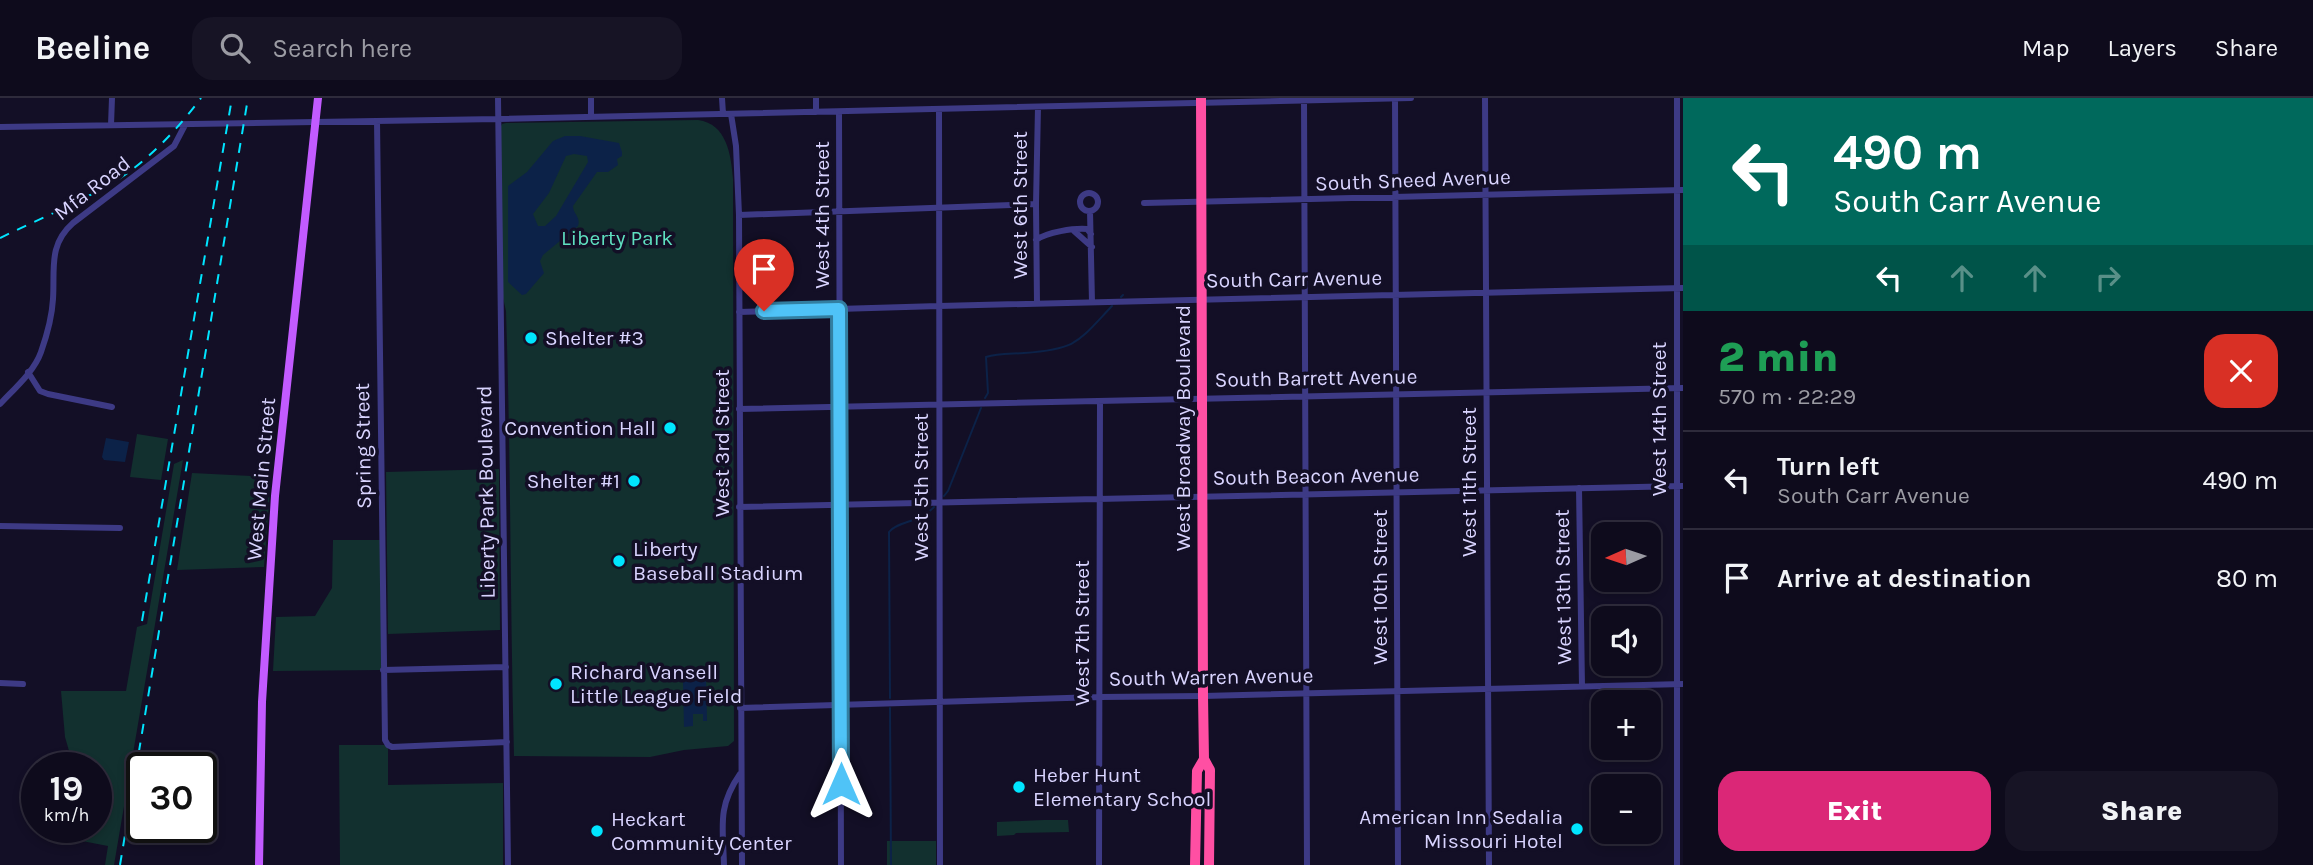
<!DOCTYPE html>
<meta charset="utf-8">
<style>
:root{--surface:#0e0b1c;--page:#171425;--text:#f1f3f6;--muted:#9b9ba3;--line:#2e2b3b;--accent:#db2777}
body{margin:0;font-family:Karla,sans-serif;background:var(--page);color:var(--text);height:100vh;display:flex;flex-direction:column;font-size:26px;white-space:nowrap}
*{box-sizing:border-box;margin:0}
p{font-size:23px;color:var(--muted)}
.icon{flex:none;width:38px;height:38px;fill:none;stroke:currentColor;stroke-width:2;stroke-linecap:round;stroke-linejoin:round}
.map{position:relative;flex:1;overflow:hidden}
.details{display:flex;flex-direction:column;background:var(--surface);width:630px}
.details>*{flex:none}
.guide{background:#00695c;color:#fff;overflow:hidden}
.needle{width:46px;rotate:267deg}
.controls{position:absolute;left:1591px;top:424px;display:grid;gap:14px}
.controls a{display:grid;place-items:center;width:70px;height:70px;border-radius:14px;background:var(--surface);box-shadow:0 4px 10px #0003,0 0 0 2px var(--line);font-size:35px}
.speed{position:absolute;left:21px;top:654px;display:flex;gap:14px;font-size:35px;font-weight:700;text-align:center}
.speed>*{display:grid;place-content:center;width:91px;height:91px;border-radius:50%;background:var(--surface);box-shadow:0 4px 10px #0003,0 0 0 2px var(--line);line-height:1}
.speed small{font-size:18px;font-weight:400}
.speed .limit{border:4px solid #111;border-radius:10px;background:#fff;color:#111}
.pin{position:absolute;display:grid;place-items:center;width:60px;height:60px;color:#fff;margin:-72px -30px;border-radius:50% 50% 50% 0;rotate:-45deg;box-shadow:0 0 7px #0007}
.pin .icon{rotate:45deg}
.me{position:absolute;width:77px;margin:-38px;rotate:0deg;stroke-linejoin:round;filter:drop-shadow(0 0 5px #0008)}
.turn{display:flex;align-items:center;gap:24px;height:147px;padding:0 35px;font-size:32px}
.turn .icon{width:91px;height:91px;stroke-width:2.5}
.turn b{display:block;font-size:49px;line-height:60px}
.lanes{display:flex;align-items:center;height:66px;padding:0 35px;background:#0003;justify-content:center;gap:35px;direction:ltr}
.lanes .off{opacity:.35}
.round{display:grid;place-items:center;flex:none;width:74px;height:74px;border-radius:21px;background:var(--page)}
.overview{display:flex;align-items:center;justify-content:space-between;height:119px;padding:0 35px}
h1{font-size:42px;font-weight:800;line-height:52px;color:#1e9e55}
.cta{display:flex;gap:14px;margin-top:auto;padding:14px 35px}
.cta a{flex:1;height:80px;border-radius:21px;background:var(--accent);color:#fff;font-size:28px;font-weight:800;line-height:80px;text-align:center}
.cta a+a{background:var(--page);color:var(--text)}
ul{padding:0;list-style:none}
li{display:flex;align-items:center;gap:21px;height:98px;padding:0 35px;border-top:2px solid var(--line)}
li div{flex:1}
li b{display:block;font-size:26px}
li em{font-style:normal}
header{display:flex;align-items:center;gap:42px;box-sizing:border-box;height:98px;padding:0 35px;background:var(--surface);border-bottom:2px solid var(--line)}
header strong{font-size:33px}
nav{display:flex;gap:38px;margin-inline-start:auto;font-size:24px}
.search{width:490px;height:63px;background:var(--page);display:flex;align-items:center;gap:18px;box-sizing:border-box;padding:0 24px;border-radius:21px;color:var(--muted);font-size:26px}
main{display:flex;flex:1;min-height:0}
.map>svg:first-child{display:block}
</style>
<header>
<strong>Beeline</strong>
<div class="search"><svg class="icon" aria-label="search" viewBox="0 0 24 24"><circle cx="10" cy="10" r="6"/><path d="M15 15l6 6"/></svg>Search here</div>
<nav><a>Map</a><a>Layers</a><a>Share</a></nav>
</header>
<main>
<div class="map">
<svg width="1683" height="767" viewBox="0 0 1683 767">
<rect width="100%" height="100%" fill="#130f26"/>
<path fill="#12302f" d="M 698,22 C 727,26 731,57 733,81 L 734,643 L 728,648 L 684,652 L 650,659 L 514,658 C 510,510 511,361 506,213 L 502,195 L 500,30 L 502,26 L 506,25 Z
M 137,336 L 168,341 L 161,382 L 130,379 Z
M 183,362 L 114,767 L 105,767 L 108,748 L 82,743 L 83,730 L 96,730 L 96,670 L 74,670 L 65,639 L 61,593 L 126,593 L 137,529 L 147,526 L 174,366 Z
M 499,371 L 500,532 L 388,536 L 386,374 Z
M 192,375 L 271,379 L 264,469 L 177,472 Z
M 333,442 L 381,442 L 382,572 L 273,573 L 276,519 L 315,518 L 332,490 Z
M 339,647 L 388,647 L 388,687 L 503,685 L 503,767 L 340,767 Z
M 1044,722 L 1068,722 L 1069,734 L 1016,735 L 1014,737 L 997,738 L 997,724 Z
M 887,743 L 936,743 L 936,767 L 887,767 Z"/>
<path fill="#0c2248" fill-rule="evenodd" d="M 565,38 L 580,38 L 619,45 L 622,54 L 622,58 L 617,61 L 618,67 L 608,74 L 597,74 L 573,108 C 573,116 581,119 578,128 L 543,157 L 540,163 L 544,175 L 526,196 L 522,197 L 508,184 L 508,88 L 527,74 L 553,43 ZM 574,56 L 587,58 L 588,64 L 556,118 L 545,128 L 538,128 L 533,116 L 549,95 L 566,58 Z
M 106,340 L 129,344 L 125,364 L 104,362 L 102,359 Z
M 694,573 L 700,573 L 706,579 L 707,623 L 703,623 L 703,616 L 693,616 L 693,628 L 684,629 L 683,583 L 687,576 Z"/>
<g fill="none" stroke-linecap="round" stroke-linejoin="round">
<path stroke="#0c2248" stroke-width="2" d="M 1121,199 L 1123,197
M 985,300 L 988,295 L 986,259 C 998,255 1012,256 1024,255 C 1077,251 1077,245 1112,208
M 944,398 L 948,393 L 981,310
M 890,600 L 889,434 C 897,423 920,425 934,409
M 890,610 L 891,767"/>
<path stroke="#3d3a85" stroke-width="6" d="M 498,0 L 508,767
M 591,0 L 591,19
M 722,0 L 723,16
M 1395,0 L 1398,767
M 1485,0 L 1489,767
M 1677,0 L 1677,767
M 1304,2 L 1307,767
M 939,11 L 940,767
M 816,14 L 816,0
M 839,14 L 841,767
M 731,16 L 736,48 L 739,117 L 742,767
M 377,23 L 385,642 L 388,647 L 392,649 L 507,644
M 111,27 L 112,0
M 0,29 L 498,21 L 1411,0
M1080 104a9 9 0 1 1 18 0a9 9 0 1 1-18 0Z
M 1144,105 L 1683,92
M 1090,113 L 1092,204
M 739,117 L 1036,106
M 1074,133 L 1092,149
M 1036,142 C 1047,134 1074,130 1087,131 L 1091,136
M 1037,205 L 1036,106 L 1038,9
M 739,214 L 939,208 L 1683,190
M 28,274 L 40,293 L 48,296 L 112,309
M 0,306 C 14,291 34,274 41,254 C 47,237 52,219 53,201 C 55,171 48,147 73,125 L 174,48 L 185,27
M 739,311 L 1683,290
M 1579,390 L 1582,588
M 739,409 L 1683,388
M 0,428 L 120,430
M 383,572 L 506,569
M 0,585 L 23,586
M 740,610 L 1100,599 L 1203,598 L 1683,586
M 724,767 C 723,729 717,709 740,676
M 1099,767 L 1100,303"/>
<path stroke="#c25bff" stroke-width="8" d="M 259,767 L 262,604 L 275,398 L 318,0"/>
<path stroke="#ff4fa3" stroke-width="10" d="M 1201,0 L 1203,598 L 1204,661 L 1210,672 L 1209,767
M 1195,767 L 1197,673 L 1204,661"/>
<path stroke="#00e5ff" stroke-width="2" stroke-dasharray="10 9" stroke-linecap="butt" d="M 0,140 C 37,122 76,106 112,85 C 145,66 178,31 201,0
M 142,523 L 232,0
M 120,767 L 248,0"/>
</g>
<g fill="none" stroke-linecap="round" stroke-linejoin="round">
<g stroke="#337fa1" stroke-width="18">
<path id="route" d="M 764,213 L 839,211 L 841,686"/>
</g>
<use href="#route" stroke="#4fc3f7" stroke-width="12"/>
</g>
<g fill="#00e5ff" stroke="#130f26" stroke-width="2.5">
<circle cx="531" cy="240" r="7"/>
<circle cx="670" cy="330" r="7"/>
<circle cx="634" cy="383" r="7"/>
<circle cx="619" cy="463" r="7"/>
<circle cx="556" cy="586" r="7"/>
<circle cx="1019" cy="689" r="7"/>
<circle cx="1577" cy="731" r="7"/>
<circle cx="597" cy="733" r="7"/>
</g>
<g text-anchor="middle" stroke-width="7" stroke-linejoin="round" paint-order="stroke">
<g font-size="21" fill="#d9d4ff" stroke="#130f26">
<text transform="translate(1413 82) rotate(-2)" y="7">South Sneed Avenue</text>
<text transform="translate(92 90) rotate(-38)" y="7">Mfa Road</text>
<text transform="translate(1020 107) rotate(-90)" y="7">West 6th Street</text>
<text transform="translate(822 117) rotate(-90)" y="7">West 4th Street</text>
<text transform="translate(1294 181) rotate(-1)" y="7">South Carr Avenue</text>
<text transform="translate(1316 280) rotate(-1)" y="7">South Barrett Avenue</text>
<text transform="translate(1659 321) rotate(-90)" y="7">West 14th Street</text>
<text transform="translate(1183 330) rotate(-90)" y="7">West Broadway Boulevard</text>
<text transform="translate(722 345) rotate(-90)" y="7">West 3rd Street</text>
<text transform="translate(363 348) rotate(-91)" y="7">Spring Street</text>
<text transform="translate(1316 378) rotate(-1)" y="7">South Beacon Avenue</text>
<text transform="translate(261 381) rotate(-85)" y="7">West Main Street</text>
<text transform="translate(1469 384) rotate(-90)" y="7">West 11th Street</text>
<text transform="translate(921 389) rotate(-90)" y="7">West 5th Street</text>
<text transform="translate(486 394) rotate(-91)" y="7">Liberty Park Boulevard</text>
<text transform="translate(1380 489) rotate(-90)" y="7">West 10th Street</text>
<text transform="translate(1563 489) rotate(-91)" y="7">West 13th Street</text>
<text transform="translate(1082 535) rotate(-90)" y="7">West 7th Street</text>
<text transform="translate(1211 579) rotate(-1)" y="7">South Warren Avenue</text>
</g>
<g font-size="21" fill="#5fe0c0" stroke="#130f26">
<text x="617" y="147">Liberty Park</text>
</g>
<g font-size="21" fill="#d9d4ff" stroke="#130f26" text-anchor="start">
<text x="545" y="247">Shelter #3</text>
<text x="656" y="337" text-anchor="end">Convention Hall</text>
<text x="620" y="390" text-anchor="end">Shelter #1</text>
<text x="633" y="458">Liberty<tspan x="633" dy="24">Baseball Stadium</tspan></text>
<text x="570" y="581">Richard Vansell<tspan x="570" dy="24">Little League Field</tspan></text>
<text x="1033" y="684">Heber Hunt<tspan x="1033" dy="24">Elementary School</tspan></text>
<text x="1563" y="726" text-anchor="end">American Inn Sedalia<tspan x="1563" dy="24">Missouri Hotel</tspan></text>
<text x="611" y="728">Heckart<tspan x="611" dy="24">Community Center</tspan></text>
</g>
</g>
</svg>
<div class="controls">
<a><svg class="needle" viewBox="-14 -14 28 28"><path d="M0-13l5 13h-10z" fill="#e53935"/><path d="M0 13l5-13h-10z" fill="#9b9ba3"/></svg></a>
<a><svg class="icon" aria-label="sound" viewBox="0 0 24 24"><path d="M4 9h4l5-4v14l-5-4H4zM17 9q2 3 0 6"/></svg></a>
<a>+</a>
<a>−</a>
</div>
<div class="speed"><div>19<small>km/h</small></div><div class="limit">30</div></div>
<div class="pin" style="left:764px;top:213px;background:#d93025"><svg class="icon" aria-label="arrive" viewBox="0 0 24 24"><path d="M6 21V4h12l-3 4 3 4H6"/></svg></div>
<svg class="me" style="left:841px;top:686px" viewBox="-20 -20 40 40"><path d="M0-17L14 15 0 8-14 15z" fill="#4fc3f7" stroke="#fff" stroke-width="4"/></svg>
</div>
<section class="details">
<div class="guide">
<div class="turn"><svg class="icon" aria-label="left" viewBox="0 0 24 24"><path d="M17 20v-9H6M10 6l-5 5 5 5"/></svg><div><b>490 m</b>South Carr Avenue</div></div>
<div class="lanes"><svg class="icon" aria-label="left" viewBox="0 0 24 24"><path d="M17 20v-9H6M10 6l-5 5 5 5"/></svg><svg class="icon off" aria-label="ahead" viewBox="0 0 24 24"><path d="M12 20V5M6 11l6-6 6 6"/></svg><svg class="icon off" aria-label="ahead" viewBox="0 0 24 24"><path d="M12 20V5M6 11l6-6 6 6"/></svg><svg class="icon off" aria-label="right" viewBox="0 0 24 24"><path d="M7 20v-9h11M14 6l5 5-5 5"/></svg></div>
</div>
<div class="overview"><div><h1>2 min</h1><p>570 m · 22:29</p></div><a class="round" style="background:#d93025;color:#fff"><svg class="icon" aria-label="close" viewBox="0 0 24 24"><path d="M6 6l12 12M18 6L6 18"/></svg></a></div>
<ul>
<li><svg class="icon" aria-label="left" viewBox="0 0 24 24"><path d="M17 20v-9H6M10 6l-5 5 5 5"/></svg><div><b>Turn left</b><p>South Carr Avenue</p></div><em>490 m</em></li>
<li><svg class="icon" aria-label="arrive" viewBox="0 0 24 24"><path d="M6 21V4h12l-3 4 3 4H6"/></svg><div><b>Arrive at destination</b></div><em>80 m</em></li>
</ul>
<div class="cta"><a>Exit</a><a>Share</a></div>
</section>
</main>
